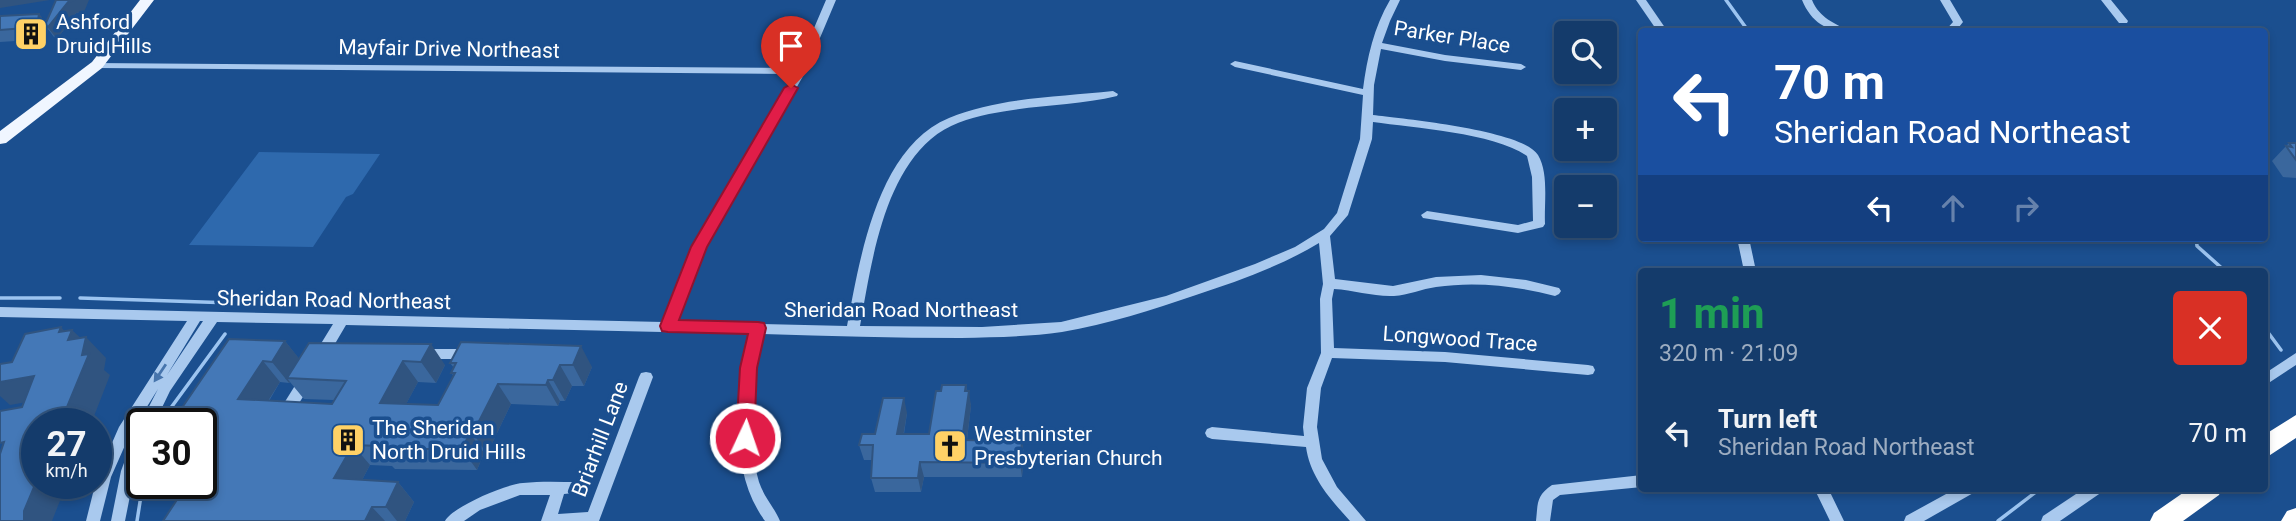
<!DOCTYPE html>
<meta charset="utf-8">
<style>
:root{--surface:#143b6b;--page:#1d4271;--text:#f1f3f6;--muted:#9dadc1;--line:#33557e}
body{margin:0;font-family:Roboto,sans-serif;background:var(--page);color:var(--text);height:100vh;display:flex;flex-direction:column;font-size:26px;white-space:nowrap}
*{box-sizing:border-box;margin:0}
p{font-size:23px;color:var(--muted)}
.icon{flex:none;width:38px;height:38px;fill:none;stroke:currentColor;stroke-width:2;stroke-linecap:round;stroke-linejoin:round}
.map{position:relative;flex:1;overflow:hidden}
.side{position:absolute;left:1638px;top:268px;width:630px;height:224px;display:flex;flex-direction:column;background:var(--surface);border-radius:7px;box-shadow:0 4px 10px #0003,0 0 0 2px var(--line)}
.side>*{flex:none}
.hud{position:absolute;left:1638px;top:28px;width:630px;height:214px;border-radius:7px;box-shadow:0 4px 10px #0003,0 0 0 2px var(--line);background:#1a4fa0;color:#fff;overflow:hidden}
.tools{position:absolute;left:1554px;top:21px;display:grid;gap:14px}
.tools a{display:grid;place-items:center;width:63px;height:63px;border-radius:7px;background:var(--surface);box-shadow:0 4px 10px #0003,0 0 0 2px var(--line);font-size:35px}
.speed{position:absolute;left:21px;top:408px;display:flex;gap:14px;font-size:35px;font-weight:700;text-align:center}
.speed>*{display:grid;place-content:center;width:91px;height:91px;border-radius:50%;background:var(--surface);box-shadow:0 4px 10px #0003,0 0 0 2px var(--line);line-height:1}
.speed small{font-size:18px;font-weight:400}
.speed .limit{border:4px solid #111;border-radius:10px;background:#fff;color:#111}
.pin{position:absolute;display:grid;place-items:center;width:60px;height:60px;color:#fff;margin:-72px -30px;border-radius:50% 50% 50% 0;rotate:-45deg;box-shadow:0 0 7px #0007}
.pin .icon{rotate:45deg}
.me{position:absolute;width:77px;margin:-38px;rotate:3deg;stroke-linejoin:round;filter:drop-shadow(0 0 5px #0008)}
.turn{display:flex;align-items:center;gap:24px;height:147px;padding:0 21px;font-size:32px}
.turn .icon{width:91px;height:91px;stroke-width:2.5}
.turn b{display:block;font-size:49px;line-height:60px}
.lanes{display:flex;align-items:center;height:66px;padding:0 21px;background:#0003;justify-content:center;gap:35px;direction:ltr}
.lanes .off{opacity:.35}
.round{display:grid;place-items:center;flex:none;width:74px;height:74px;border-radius:7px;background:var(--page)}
.summary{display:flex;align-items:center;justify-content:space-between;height:119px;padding:0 21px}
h1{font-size:42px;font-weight:700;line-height:52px;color:#1e9e55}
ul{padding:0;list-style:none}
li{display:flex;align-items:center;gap:21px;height:91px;padding:0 21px}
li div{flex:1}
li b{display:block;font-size:26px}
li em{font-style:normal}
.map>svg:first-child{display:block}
</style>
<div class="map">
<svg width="2296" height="521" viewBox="0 0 2296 521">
<rect width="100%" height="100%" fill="#1b4f8f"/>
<path fill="#2e69ad" d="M 259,152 L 380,154 L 353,194 L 346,197 L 313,247 L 189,245 Z"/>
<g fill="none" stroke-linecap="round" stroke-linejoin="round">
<path stroke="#9cc4f0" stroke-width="3.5" d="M 1726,0 L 1749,32
M 2196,238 L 2197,246 L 2225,271
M 0,298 L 60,298
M 80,298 L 233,303
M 2264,327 L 2281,350
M 159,424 L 225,334
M 137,521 L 143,483
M 1998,521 L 2041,488"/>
<path fill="#a9c9ee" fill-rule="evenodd" d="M 826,0 L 836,0 L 806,71 L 705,247 L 676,322 L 847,326 C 860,258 877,148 949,118 C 1000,97 1060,97 1113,91 L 1118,94 L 1117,96 C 1075,106 1031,105 989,114 C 969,118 947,125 931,139 C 882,181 871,266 860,326 L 982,327 L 1061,322 L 1166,296 L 1255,264 L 1295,247 L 1324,229 L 1337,213 L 1360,139 L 1363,95 L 1235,67 L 1230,64 L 1235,61 L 1363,89 C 1367,58 1374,27 1390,0 L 1400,0 L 1390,21 L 1382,43 L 1445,55 L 1521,64 L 1526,67 L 1521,70 L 1445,61 L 1381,49 L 1374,85 L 1373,115 C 1404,119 1523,130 1538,155 C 1549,173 1544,203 1545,224 L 1543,227 L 1518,233 L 1423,218 L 1421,215 L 1427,211 L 1518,225 L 1533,221 L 1532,177 L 1527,156 C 1495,133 1414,128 1373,122 L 1372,139 L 1348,215 L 1330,236 L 1335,279 L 1393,286 L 1436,277 L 1481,275 L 1526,280 L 1559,288 L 1561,291 L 1559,294 L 1555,296 C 1516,286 1476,281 1436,287 C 1422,289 1408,295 1394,296 C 1374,297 1354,290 1334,289 L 1332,299 L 1334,348 L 1445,352 L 1588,365 L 1593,366 L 1595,370 L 1593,374 L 1588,375 L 1445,362 L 1332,358 L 1321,388 L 1317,427 L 1322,459 L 1337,487 L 1366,521 L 1350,521 C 1331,500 1310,477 1306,447 L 1212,439 L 1207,437 L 1205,433 L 1207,429 L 1212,427 L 1304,436 L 1303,427 L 1307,388 L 1321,353 L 1320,299 L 1323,284 L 1319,243 C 1281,266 1238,281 1196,295 C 1152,310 1108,324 1062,332 C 1029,337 994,337 961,338 C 895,338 829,336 763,334 C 753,381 746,436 759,482 C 764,497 774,507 780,521 L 765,521 C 727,469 737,393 750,334 L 346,325 L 326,359 L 316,359 L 314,355 L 333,324 L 217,322 L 170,391 L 154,424 L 142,424 L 142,427 L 140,424 L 158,389 L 130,434 L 111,477 L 100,521 L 86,521 L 97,477 L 119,427 L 187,321 L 0,317 L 0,307 L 663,322 L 693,247 L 794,74 L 97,68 L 93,67 L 92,65 L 93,63 L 797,68 ZM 200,321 L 203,321 L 167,375 Z
M 1636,0 L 1646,0 L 1668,32 L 1658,32 Z
M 1802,0 L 1812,0 C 1820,19 1834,22 1850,32 C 1827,32 1811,22 1802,0 Z
M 1940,0 L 1950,0 L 1963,22 L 1955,32 L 1944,32 L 1953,22 Z
M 2101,0 L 2111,0 L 2128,21 L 2127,23 L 2119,23 Z
M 1737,238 L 1749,238 L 1756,271 L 1744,271 Z
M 421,349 L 458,349 L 463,350 L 465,354 L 463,358 L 458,359 L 421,359 L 416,358 L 414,354 L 416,350 Z
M 2296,353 L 2296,365 L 2264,386 L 2264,374 Z
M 646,372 L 651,373 L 653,377 L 599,521 L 541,521 L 550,495 L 520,495 L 480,510 L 464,521 L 445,521 C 452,507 506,484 523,483 C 541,481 560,482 578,482 L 583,484 L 585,488 L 583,492 L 564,494 L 558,514 L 588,512 L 639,377 L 641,373 Z
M 306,375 L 311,376 L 313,380 L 311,384 L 291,416 L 286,418 L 281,416 L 279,412 L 281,408 L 301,376 Z
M 142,427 L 142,453 L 135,471 L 125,521 L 111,521 L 121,471 L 135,433 L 137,429 Z
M 1642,475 L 1642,487 L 1560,495 L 1553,500 L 1550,521 L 1536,521 C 1538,503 1536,496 1552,485 Z
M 1814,488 L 1828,488 L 1844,521 L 1830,521 Z
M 1957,488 L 1977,488 L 1975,492 L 1924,521 L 1904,521 L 1906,516 Z
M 2085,488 L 2104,488 L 2102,492 L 2060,521 L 2041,521 L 2043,516 Z"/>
<path fill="#f0f6ff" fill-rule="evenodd" d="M 140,0 L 154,0 L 102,68 L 6,143 L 0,144 L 0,131 L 92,62 Z"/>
<path fill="#fff" fill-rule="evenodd" d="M 2296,415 L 2296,438 L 2264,459 L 2264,435 Z
M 2190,488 L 2222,488 L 2219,495 L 2183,521 L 2150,521 L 2154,513 Z
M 2296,508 L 2296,521 L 2281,521 L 2287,511 Z"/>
</g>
<path fill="#3a679d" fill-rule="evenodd" d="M 56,0 L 84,12 L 76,13 L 57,39 L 54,37 L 48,29 L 46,39 L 0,42 L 0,16 L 39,14 L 46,23 Z
M 2289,143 L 2296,143 L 2296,178 L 2283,177 L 2272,161 Z
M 285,341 L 299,359 L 309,343 L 445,365 L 436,383 L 418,382 L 406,404 L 438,405 L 454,376 L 451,373 L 454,368 L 450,363 L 461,342 L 592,367 L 584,386 L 572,386 L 565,401 L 560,401 L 558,406 L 511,404 L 487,454 L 484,453 L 477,470 L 395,469 L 392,466 L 370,465 L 362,480 L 398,482 L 414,502 L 405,521 L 163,521 L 179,496 L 174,492 L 201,483 L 182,420 L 177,415 ZM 280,382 L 289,383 L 290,382 L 304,399 L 334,400 L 332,404 L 269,401 Z
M 966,385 L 971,406 L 967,440 L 1022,441 L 1024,455 L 1022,477 L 924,477 L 921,492 L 875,492 L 871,478 L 872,460 L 864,460 L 859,445 L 907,413 L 904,434 L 929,434 L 941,391 Z"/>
<path fill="#305480" d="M 0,0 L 50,0 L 0,8 Z
M 75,0 L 89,0 L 84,12 L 76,13 L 57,39 L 48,28 L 45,25 L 48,29 L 46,39 L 37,27 L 39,14 L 49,26 L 68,2 Z
M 61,327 L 69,336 L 72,330 L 85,342 L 86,337 L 106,358 L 104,370 L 110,375 L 91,424 L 60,424 L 59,332 Z
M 285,341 L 302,362 L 287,378 L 290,382 L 289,383 L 272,362 Z
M 431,344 L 445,365 L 436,383 L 421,362 Z
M 581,346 L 592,367 L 584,386 L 573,365 Z
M 263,361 L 280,382 L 256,420 L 238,399 Z
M 403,361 L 418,382 L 396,423 L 380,403 Z
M 560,365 L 572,386 L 565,401 L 553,380 Z
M 34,376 L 56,397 L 10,405 L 0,396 L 0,382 Z
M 548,380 L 560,401 L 558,406 L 546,385 Z
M 498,384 L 511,404 L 487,454 L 473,433 Z
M 966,385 L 968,398 L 969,391 L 971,406 L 965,455 L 962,440 Z
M 904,398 L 907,413 L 901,449 L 897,434 Z
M 470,433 L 484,453 L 477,470 L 462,449 Z
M 1022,441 L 1024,455 L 1022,477 L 1020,463 Z
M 353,445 L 370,465 L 352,499 L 334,478 Z
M 920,462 L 924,477 L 921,492 L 918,478 Z
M 37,480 L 37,483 L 67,483 L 52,521 L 24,521 L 24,511 Z
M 398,482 L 414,502 L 405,521 L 397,521 L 386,507 Z
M 372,507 L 385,521 L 365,521 Z"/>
<path fill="#4478b7" stroke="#305480" stroke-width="2" d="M 56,0 L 75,0 L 68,2 L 48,27 L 45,25 Z
M 39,14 L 37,27 L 0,30 L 0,16 Z
M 2289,143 L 2296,143 L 2296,160 L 2286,146 L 2292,147 Z
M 61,327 L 59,332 L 72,330 L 68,340 L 86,337 L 82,355 L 89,354 L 60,424 L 37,424 L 37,480 L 24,511 L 24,521 L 0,521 L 0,454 L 4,442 L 0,443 L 0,411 L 22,407 L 34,376 L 0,382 L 0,364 L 12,362 L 25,334 Z
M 229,339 L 285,341 L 272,362 L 263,361 L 238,399 L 332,404 L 346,381 L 287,378 L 309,343 L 431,344 L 421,362 L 403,361 L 380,403 L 438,405 L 455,373 L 451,373 L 456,363 L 450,363 L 461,342 L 581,346 L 573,365 L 560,365 L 553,380 L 548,380 L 546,385 L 498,384 L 473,433 L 470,433 L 462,449 L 379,449 L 380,446 L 353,445 L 334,478 L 398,482 L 386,507 L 372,507 L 365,521 L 163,521 L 182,492 L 174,492 L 180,483 L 201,483 L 201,424 L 180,424 L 186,415 L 177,415 Z
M 942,385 L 966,385 L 965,391 L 969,391 L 962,440 L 1022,441 L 1020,463 L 920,462 L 918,478 L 871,478 L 873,445 L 859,445 L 862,434 L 875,434 L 883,398 L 904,398 L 897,434 L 929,434 L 936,391 L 941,391 Z"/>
<defs><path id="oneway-solid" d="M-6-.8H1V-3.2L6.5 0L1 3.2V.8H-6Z" transform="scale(1.75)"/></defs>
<use fill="#4674ac" href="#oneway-solid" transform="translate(160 373) rotate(124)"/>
<path fill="#e11d48" stroke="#92132f" stroke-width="2" d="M 791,84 L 798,88 L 707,247 L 679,320 L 758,322 L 764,323 L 766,328 L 757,368 L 754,438 L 752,443 L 745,445 L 739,443 L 736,438 L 740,368 L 748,334 L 668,332 L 662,331 L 660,326 L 691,247 L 784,88 Z"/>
<defs>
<g id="building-square" transform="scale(1.75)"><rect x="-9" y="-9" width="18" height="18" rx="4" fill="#ffd166" stroke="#1b4f8f"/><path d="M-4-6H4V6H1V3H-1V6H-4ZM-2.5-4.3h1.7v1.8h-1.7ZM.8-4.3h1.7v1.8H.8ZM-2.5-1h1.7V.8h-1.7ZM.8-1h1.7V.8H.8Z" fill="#111"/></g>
<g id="church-square" transform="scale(1.75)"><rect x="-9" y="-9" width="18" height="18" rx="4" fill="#ffd166" stroke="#1b4f8f"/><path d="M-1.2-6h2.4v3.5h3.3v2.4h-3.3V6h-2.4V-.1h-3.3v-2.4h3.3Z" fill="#111"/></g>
</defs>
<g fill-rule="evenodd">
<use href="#building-square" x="31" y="34"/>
<use href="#building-square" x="348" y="440"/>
<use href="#church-square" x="950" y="446"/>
</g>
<g text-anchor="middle" stroke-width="7" stroke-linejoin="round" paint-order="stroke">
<g font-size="21" fill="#fff" stroke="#1b4f8f" text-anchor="start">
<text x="56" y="29">Ashford<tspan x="56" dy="24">Druid Hills</tspan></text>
<text x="372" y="435">The Sheridan<tspan x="372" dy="24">North Druid Hills</tspan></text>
<text x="974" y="441">Westminster<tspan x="974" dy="24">Presbyterian Church</tspan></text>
</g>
<g font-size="21" fill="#fff" stroke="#1b4f8f">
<text transform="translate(1452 37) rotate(9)" y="7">Parker Place</text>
<text transform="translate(449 49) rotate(1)" y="7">Mayfair Drive Northeast</text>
<text transform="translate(334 300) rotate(1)" y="7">Sheridan Road Northeast</text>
<text x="901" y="317">Sheridan Road Northeast</text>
<text transform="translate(1460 339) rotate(4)" y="7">Longwood Trace</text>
<text transform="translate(600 439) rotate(-69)" y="7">Briarhill Lane</text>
</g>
</g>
</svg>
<div class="tools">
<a><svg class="icon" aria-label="search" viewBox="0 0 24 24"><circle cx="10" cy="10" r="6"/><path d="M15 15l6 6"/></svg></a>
<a>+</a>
<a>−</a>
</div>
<div class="speed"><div>27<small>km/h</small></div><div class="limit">30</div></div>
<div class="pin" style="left:791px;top:88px;background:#d93025"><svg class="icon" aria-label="arrive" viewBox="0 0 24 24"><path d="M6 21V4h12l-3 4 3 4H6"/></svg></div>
<svg class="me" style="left:745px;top:438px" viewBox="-20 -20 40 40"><circle r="17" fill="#e11d48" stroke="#fff" stroke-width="3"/><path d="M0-11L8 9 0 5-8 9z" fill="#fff"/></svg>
<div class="hud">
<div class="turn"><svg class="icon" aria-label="left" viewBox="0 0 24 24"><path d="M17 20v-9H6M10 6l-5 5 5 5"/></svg><div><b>70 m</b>Sheridan Road Northeast</div></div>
<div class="lanes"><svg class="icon" aria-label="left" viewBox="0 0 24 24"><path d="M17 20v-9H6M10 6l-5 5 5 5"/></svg><svg class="icon off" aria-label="ahead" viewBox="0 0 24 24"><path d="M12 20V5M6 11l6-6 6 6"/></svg><svg class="icon off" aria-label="right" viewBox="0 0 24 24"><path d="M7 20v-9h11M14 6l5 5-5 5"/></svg></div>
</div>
<section class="side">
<div class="summary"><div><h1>1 min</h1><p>320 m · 21:09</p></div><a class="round" style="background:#d93025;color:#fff"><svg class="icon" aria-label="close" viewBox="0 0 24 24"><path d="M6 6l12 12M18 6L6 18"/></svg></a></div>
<ul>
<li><svg class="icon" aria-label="left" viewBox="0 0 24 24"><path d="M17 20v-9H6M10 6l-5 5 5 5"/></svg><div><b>Turn left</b><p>Sheridan Road Northeast</p></div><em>70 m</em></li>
</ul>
</section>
</div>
